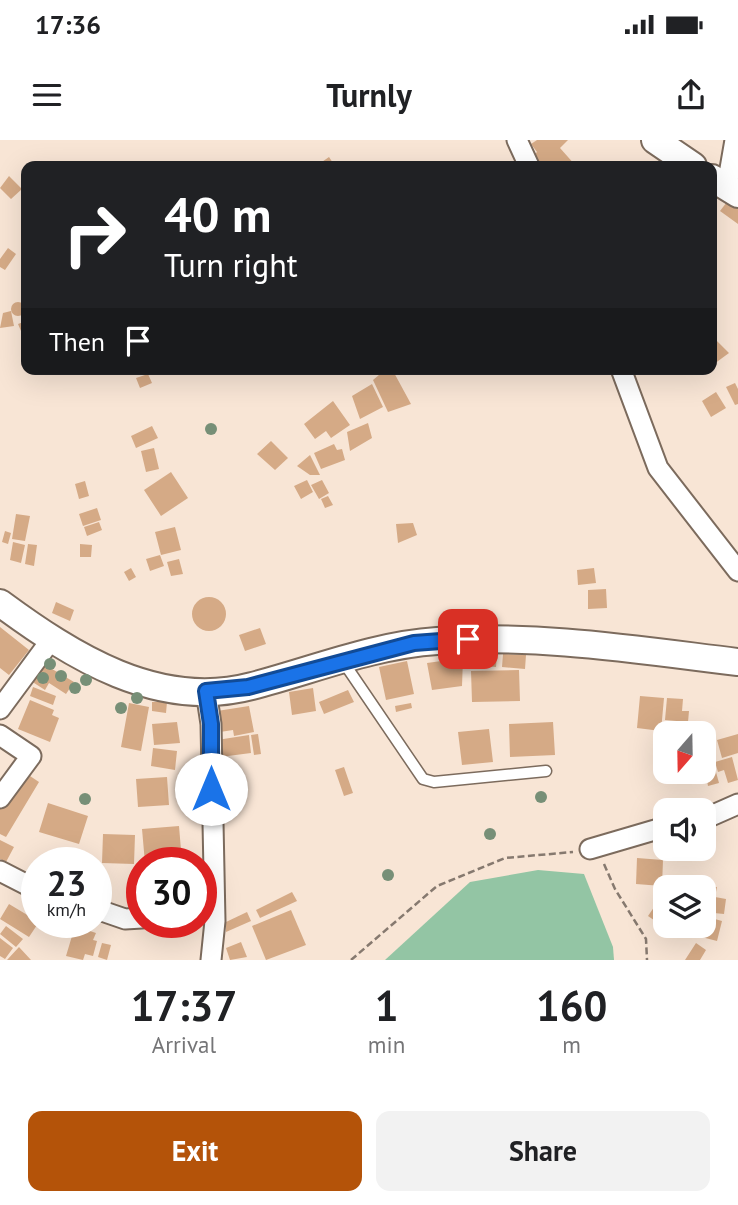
<!DOCTYPE html>
<style>
:root{--surface:#fff;--page:#f2f2f2;--text:#202124;--muted:#757577;--accent:#b45309}
body{margin:0;font-family:"PT Sans",sans-serif;background:var(--page);color:var(--text);height:100vh;display:flex;flex-direction:column;font-size:26px;white-space:nowrap}
*{box-sizing:border-box;margin:0}
p{font-size:23px;color:var(--muted)}
.icon{flex:none;width:38px;height:38px;fill:none;stroke:currentColor;stroke-width:2;stroke-linecap:round;stroke-linejoin:round}
.map{position:relative;height:820px;overflow:hidden}
.details{display:flex;flex-direction:column;background:var(--surface);flex:1}
.details>*{flex:none}
.guide{position:absolute;left:21px;top:21px;width:696px;height:214px;border-radius:14px;box-shadow:0 7px 28px #0002;background:#202124;color:#fff;overflow:hidden}
.needle{width:46px;rotate:200deg}
.buttons{position:absolute;left:653px;top:581px;display:grid;gap:14px}
.buttons a{display:grid;place-items:center;width:63px;height:63px;border-radius:14px;background:var(--surface);box-shadow:0 7px 28px #0002;font-size:35px}
.speed{position:absolute;left:21px;top:707px;display:flex;gap:14px;font-size:35px;font-weight:700;text-align:center}
.speed>*{display:grid;place-content:center;width:91px;height:91px;border-radius:50%;background:var(--surface);box-shadow:0 7px 28px #0002;line-height:1}
.speed small{font-size:18px;font-weight:400}
.speed .limit{border:10px solid #d22;background:#fff;color:#111}
.pin{position:absolute;display:grid;place-items:center;width:60px;height:60px;color:#fff;margin:-30px;border-radius:14px;box-shadow:0 4px 10px #0006}
.me{position:absolute;width:77px;margin:-38px;rotate:0deg;stroke-linejoin:round;filter:drop-shadow(0 0 5px #0008)}
.turn{display:flex;align-items:center;gap:24px;height:147px;padding:0 28px;font-size:32px}
.turn .icon{width:91px;height:91px;stroke-width:2.5}
.turn b{display:block;font-size:49px;line-height:60px}
.then{display:flex;align-items:center;height:66px;padding:0 28px;background:#0003;gap:14px;font-size:26px}
.eta{display:flex;justify-content:space-evenly;align-items:center;height:119px;text-align:center}
.eta b{font-size:42px;font-weight:700;line-height:49px}
.cta{display:flex;gap:14px;margin-top:auto;padding:14px 28px}
.cta a{flex:1;height:80px;border-radius:14px;background:var(--accent);color:#fff;font-size:28px;font-weight:700;line-height:80px;text-align:center}
.cta a+a{background:var(--page);color:var(--text)}
.status{display:flex;justify-content:space-between;align-items:center;height:49px;padding:0 35px;background:var(--surface);direction:ltr}
.status svg{height:19px;fill:currentColor}
header{display:flex;justify-content:space-between;align-items:center;height:91px;padding:0 28px;background:var(--surface);font-size:32px;font-weight:700}
.map>svg:first-child{display:block}
</style>
<div class="status"><b>17:36</b><svg viewBox="0 0 49 12"><path d="M0 12V9h3v3zM5 12V6h3v6zM10 12V3h3v9zM15 12V0h3v12zM26 1h20v11H26zM47 4h2v5h-2z"/></svg></div>
<header><svg class="icon" aria-label="menu" viewBox="0 0 24 24"><path d="M4 6h16M4 12h16M4 18h16"/></svg>Turnly<svg class="icon" aria-label="share" viewBox="0 0 24 24"><path d="M12 15V3M7 8l5-5 5 5M5 13v7h14v-7"/></svg></header>
<div class="map">
<svg width="738" height="820" viewBox="0 0 738 820">
<rect width="100%" height="100%" fill="#f8e5d5"/>
<path fill="#93c5a4" d="M 538,730 L 584,734 L 613,807 L 614,820 L 385,820 L 470,742 Z"/>
<path fill="#d5aa86" d="M 537,0 L 568,0 L 560,8 L 576,26 L 540,26 L 533,16 L 537,12 L 531,4 Z
M 329,17 L 335,26 L 316,26 Z
M 9,36 L 22,49 L 11,59 L 0,48 Z
M 730,58 L 738,65 L 738,84 L 720,71 Z
M 8,108 L 16,114 L 5,130 L 0,127 L 0,119 Z
M11 169a7 7 0 1 1 14 0a7 7 0 1 1-14 0Z
M 11,171 L 14,186 L 0,188 L 3,173 Z
M 26,181 L 26,197 L 24,198 L 18,184 Z
M 715,199 L 729,213 L 714,224 L 712,202 Z
M 386,229 L 392,229 L 411,264 L 388,272 L 373,240 Z
M 148,234 L 152,243 L 140,248 L 136,238 Z
M 735,243 L 738,249 L 738,264 L 735,265 L 726,247 Z
M 372,244 L 383,267 L 360,279 L 352,256 Z
M 716,252 L 726,268 L 711,277 L 702,261 Z
M 333,261 L 350,285 L 331,298 L 326,291 L 315,299 L 304,284 Z
M 368,283 L 372,298 L 350,311 L 347,292 Z
M 152,286 L 158,298 L 136,308 L 131,296 Z
M 271,301 L 288,318 L 275,330 L 257,314 Z
M 334,304 L 337,310 L 342,309 L 345,320 L 321,329 L 314,313 Z
M 154,308 L 159,329 L 146,332 L 141,311 Z
M 310,315 L 320,335 L 310,335 L 297,326 Z
M 171,332 L 188,358 L 161,376 L 144,350 Z
M 307,340 L 313,352 L 301,359 L 294,346 Z
M 322,340 L 329,353 L 319,359 L 311,345 Z
M 85,341 L 89,356 L 79,359 L 75,344 Z
M 328,356 L 333,365 L 325,368 L 321,359 Z
M 97,368 L 101,380 L 83,386 L 79,374 Z
M 16,374 L 30,376 L 25,401 L 12,399 Z
M 99,382 L 102,390 L 87,396 L 84,387 Z
M 413,383 L 417,395 L 398,403 L 396,384 Z
M 175,387 L 181,410 L 161,415 L 155,392 Z
M 5,391 L 11,393 L 8,404 L 2,402 Z
M 13,402 L 25,405 L 21,423 L 10,420 Z
M 28,404 L 37,405 L 34,426 L 25,424 Z
M 80,404 L 92,405 L 91,417 L 80,417 Z
M 160,415 L 164,426 L 150,431 L 146,419 Z
M 179,419 L 183,434 L 171,436 L 167,422 Z
M 131,428 L 136,437 L 129,441 L 124,432 Z
M 594,428 L 596,443 L 578,445 L 577,430 Z
M 606,449 L 607,468 L 588,469 L 588,450 Z
M192 474a17 17 0 1 1 34 0a17 17 0 1 1-34 0Z
M 56,462 L 74,470 L 70,481 L 52,473 Z
M 0,487 L 29,510 L 9,535 L 0,528 Z
M 260,488 L 266,504 L 245,511 L 239,495 Z
M 473,512 L 497,514 L 496,527 L 472,525 Z
M 503,514 L 526,515 L 525,529 L 502,527 Z
M 463,518 L 462,546 L 432,550 L 427,523 Z
M 407,521 L 414,554 L 386,560 L 379,527 Z
M 42,523 L 74,542 L 66,554 L 49,543 L 45,550 L 31,541 Z
M 519,530 L 520,561 L 472,562 L 471,531 Z
M 33,547 L 56,556 L 53,565 L 30,556 Z
M 313,548 L 316,571 L 292,575 L 289,552 Z
M 348,550 L 354,562 L 324,574 L 319,562 Z
M 640,556 L 664,558 L 661,591 L 637,588 Z
M 667,558 L 683,559 L 682,571 L 689,571 L 688,582 L 665,580 Z
M 30,560 L 54,570 L 52,575 L 59,578 L 50,602 L 18,589 Z
M 152,562 L 167,562 L 166,573 L 152,571 Z
M 129,563 L 149,567 L 141,611 L 121,607 Z
M 411,563 L 412,568 L 396,572 L 395,566 Z
M 249,566 L 254,592 L 234,596 L 233,590 L 220,592 L 217,571 Z
M 177,582 L 180,603 L 154,605 L 152,584 Z
M 553,582 L 555,615 L 510,617 L 509,584 Z
M 666,584 L 685,588 L 684,593 L 665,593 Z
M 489,589 L 493,622 L 462,625 L 458,592 Z
M 258,594 L 261,614 L 254,615 L 251,595 Z
M 738,594 L 738,613 L 722,618 L 717,600 Z
M 249,595 L 251,613 L 220,617 L 217,600 Z
M 153,608 L 177,611 L 175,630 L 151,626 Z
M 732,617 L 738,640 L 728,643 L 724,630 L 718,632 L 715,622 Z
M 713,621 L 719,643 L 708,646 L 704,624 Z
M 344,627 L 353,653 L 344,656 L 335,630 Z
M 27,634 L 39,642 L 6,697 L 0,694 L 0,664 Z
M 167,637 L 169,665 L 138,667 L 136,639 Z
M 48,663 L 88,676 L 79,704 L 39,692 Z
M 179,686 L 182,722 L 145,723 L 142,689 Z
M 103,694 L 135,695 L 134,724 L 102,723 Z
M 0,700 L 14,707 L 6,722 L 0,719 Z
M 637,718 L 663,720 L 662,746 L 636,744 Z
M 704,746 L 717,747 L 715,757 L 726,759 L 724,774 L 704,772 Z
M 292,752 L 297,761 L 260,778 L 256,770 Z
M 661,757 L 665,760 L 665,786 L 687,786 L 684,794 L 664,787 L 648,776 Z
M 9,764 L 39,782 L 29,797 L 0,779 Z
M 291,770 L 306,805 L 266,820 L 252,786 Z
M 247,772 L 251,781 L 226,792 L 226,782 Z
M 704,776 L 722,781 L 717,801 L 690,794 L 692,786 L 704,786 Z
M 6,786 L 23,799 L 16,807 L 0,794 Z
M 75,786 L 96,793 L 93,800 L 97,801 L 93,816 L 85,814 L 83,820 L 66,816 Z
M 0,798 L 13,808 L 5,819 L 0,816 Z
M 241,802 L 247,817 L 230,820 L 226,808 Z
M 102,803 L 111,805 L 107,820 L 98,817 Z
M 696,803 L 706,810 L 700,820 L 685,820 Z
M 19,807 L 31,820 L 7,820 Z"/>
<g fill="none" stroke-linecap="round" stroke-linejoin="round">
<g stroke="#7c6b5d" stroke-width="13">
<path id="service" d="M 342,520 L 423,639 L 434,642 L 546,631"/>
</g>
<g stroke="#7c6b5d" stroke-width="23">
<path id="minor" d="M 517,0 L 529,26
M 727,46 L 735,0
M 621,229 L 658,328 L 738,431
M 206,551 L 211,584 L 215,781 L 211,820
M 0,569 L 51,500
M 0,595 L 31,616 L 0,658
M 704,679 L 738,664
M 590,709 L 665,687
M 0,731 L 37,750
M 96,769 L 125,779 L 142,778"/>
</g>
<g stroke="#7c6b5d" stroke-width="30">
<path id="secondary" d="M 655,0 L 693,26
M 712,38 L 738,54
M 0,463 C 72,516 158,571 252,546 C 313,530 374,505 437,501 C 538,494 638,510 738,522"/>
</g>
<path stroke="#86796f" stroke-width="2.5" stroke-dasharray="7 3.5" stroke-linecap="butt" d="M 534,231 L 539,229
M 604,724 L 615,749 L 646,799 L 647,820
M 351,820 L 437,746 L 505,718 L 573,712"/>
<use href="#service" stroke="#fff" stroke-width="10"/>
<use href="#minor" stroke="#fff" stroke-width="19"/>
<use href="#secondary" stroke="#fff" stroke-width="26"/>
</g>
<g fill="#778f77">
<circle cx="211" cy="289" r="6"/>
<circle cx="50" cy="524" r="6"/>
<circle cx="61" cy="536" r="6"/>
<circle cx="43" cy="538" r="6"/>
<circle cx="86" cy="540" r="6"/>
<circle cx="75" cy="548" r="6"/>
<circle cx="137" cy="558" r="6"/>
<circle cx="121" cy="568" r="6"/>
<circle cx="541" cy="657" r="6"/>
<circle cx="85" cy="659" r="6"/>
<circle cx="490" cy="694" r="6"/>
<circle cx="388" cy="735" r="6"/>
</g>
<g fill="none" stroke-linecap="round" stroke-linejoin="round">
<g stroke="#114b97" stroke-width="18">
<path id="route" d="M 211,649 L 211,584 L 206,551 L 248,547 L 414,503 L 468,499"/>
</g>
<use href="#route" stroke="#1a73e8" stroke-width="12"/>
</g>
</svg>
<div class="buttons">
<a><svg class="needle" viewBox="-14 -14 28 28"><path d="M0-13l5 13h-10z" fill="#e53935"/><path d="M0 13l5-13h-10z" fill="#757577"/></svg></a>
<a><svg class="icon" aria-label="sound" viewBox="0 0 24 24"><path d="M4 9h4l5-4v14l-5-4H4zM17 9q2 3 0 6"/></svg></a>
<a><svg class="icon" aria-label="layers" viewBox="0 0 24 24"><path d="M12 4l9 5-9 5-9-5zM3 14l9 5 9-5"/></svg></a>
</div>
<div class="speed"><div>23<small>km/h</small></div><div class="limit">30</div></div>
<div class="pin" style="left:468px;top:499px;background:#d93025"><svg class="icon" aria-label="arrive" viewBox="0 0 24 24"><path d="M6 21V4h12l-3 4 3 4H6"/></svg></div>
<svg class="me" style="left:211px;top:649px" viewBox="-20 -20 40 40"><circle r="19" fill="#fff"/><path d="M0-13L10 11 0 6-10 11z" fill="#1a73e8"/></svg>
<div class="guide">
<div class="turn"><svg class="icon" aria-label="right" viewBox="0 0 24 24"><path d="M7 20v-9h11M14 6l5 5-5 5"/></svg><div><b>40 m</b>Turn right</div></div>
<div class="then">Then<svg class="icon" aria-label="arrive" viewBox="0 0 24 24"><path d="M6 21V4h12l-3 4 3 4H6"/></svg></div>
</div>
</div>
<section class="details">
<div class="eta">
<div><b>17:37</b><p>Arrival</p></div>
<div><b>1</b><p>min</p></div>
<div><b>160</b><p>m</p></div>
</div>
<div class="cta"><a>Exit</a><a>Share</a></div>
</section>
